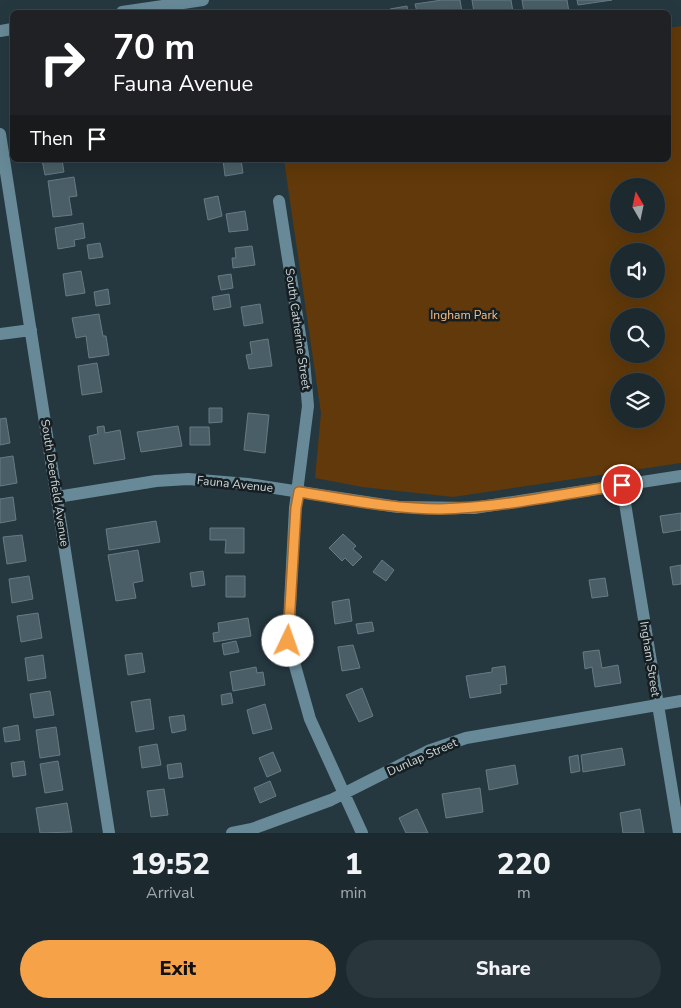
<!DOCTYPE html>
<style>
:root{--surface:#1c2a30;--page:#29363c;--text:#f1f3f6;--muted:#a0a7ab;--line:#3a464c;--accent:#f6a248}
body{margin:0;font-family:"Nunito Sans",sans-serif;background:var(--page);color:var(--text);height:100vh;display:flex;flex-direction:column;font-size:19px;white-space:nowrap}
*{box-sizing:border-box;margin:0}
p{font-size:16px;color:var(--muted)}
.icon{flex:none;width:28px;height:28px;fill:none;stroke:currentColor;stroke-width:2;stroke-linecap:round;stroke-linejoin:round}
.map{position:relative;height:833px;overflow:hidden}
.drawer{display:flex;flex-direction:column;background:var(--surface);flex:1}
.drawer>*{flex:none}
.top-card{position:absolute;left:10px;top:10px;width:661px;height:152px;border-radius:8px;box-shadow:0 5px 20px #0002,0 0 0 1px var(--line);background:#202124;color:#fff;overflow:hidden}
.needle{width:32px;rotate:351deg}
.controls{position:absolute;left:610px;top:178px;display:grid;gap:10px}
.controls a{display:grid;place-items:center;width:55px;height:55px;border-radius:50%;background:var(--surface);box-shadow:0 5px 20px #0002,0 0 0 1px var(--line);font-size:25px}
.pin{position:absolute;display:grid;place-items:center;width:42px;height:42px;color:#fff;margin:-21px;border:2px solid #fff;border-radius:50%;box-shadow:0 1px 5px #0007}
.me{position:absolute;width:55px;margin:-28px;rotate:3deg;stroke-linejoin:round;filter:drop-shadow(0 0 4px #0008)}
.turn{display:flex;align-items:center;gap:18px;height:105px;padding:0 20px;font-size:22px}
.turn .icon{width:65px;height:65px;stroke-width:2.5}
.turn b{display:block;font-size:35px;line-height:42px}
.then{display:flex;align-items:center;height:48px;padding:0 20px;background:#0003;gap:10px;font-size:19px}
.eta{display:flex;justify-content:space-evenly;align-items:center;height:85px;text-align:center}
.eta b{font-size:30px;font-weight:800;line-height:35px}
.action{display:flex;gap:10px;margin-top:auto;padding:10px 20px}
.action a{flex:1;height:58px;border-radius:30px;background:var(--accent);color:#111;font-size:20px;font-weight:800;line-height:58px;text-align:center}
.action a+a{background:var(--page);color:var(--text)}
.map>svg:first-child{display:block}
</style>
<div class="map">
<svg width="681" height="833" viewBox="0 0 681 833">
<rect width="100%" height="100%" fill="#253840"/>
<path fill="#61390a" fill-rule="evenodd" d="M 681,26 L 681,463 L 453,497 L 362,487 L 315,478 L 321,413 L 284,160 L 669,160 L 669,28 ZM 619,186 L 656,186 L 656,224 L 619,224 ZM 656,251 L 656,289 L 619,289 L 619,251 ZM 619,316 L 656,316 L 656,354 L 619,354 ZM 619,381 L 656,381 L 656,419 L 619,419 Z"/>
<path fill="#495e66" stroke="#667b83" d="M 442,0 L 460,0 L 462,12 L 417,12 L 415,4 Z
M 472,0 L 511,0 L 513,12 L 474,12 Z
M 522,0 L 567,0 L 569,12 L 524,12 Z
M 577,0 L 612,0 L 578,5 Z
M 407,6 L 408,12 L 385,12 L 391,12 L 390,9 Z
M 42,160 L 62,160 L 64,172 L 45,175 Z
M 223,160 L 241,160 L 243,173 L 225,176 Z
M 74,177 L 77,196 L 69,197 L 72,215 L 53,217 L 48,181 Z
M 218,196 L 222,216 L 208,220 L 204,199 Z
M 245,211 L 248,230 L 229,232 L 226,214 Z
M 83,223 L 85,238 L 74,240 L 75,246 L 58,249 L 55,228 Z
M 100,243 L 103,257 L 89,259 L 87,245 Z
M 252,246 L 255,265 L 233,268 L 232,258 L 236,258 L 235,248 Z
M 81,271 L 85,293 L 66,296 L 63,274 Z
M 231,274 L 233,288 L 221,290 L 218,276 Z
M 108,289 L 110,304 L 96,306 L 94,292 Z
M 229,294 L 231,307 L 214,310 L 212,297 Z
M 260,304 L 263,323 L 244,326 L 241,307 Z
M 99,314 L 103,336 L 106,336 L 109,355 L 89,358 L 86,336 L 76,338 L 72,318 Z
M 268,339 L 272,366 L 249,369 L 246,355 L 252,354 L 250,342 Z
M 97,363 L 102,392 L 82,395 L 78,366 Z
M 209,408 L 222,408 L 222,422 L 209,423 Z
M 248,413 L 269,415 L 265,453 L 244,450 Z
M 6,418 L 10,443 L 0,445 L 0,419 Z
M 104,426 L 105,433 L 120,430 L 125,459 L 94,464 L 89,436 L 98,434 L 97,427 Z
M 178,426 L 182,446 L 141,452 L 137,432 Z
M 190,427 L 209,427 L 210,445 L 190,445 Z
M 13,456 L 17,483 L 0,486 L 0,458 Z
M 13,497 L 16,520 L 0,523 L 0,499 Z
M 681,513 L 681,530 L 663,533 L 660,516 Z
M 156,521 L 160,542 L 109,550 L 106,529 Z
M 210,528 L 244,528 L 244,553 L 225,553 L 226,540 L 210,540 Z
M 343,534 L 356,546 L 353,549 L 362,557 L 353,566 L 345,558 L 342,561 L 329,548 Z
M 22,535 L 26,561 L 7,564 L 3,537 Z
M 138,550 L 143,581 L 133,583 L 136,598 L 116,601 L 108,555 Z
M 382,560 L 394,570 L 386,581 L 373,572 Z
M 681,565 L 681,584 L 673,585 L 670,567 Z
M 203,571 L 205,585 L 192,587 L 190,573 Z
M 29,576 L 33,599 L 12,603 L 9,579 Z
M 226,576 L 245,576 L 245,597 L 226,597 Z
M 605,578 L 608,596 L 592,598 L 589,580 Z
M 349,599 L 352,621 L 335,624 L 332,602 Z
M 38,613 L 42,638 L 21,642 L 17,616 Z
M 248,618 L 251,636 L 214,642 L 213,633 L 219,632 L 218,623 Z
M 372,622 L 374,631 L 358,634 L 356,624 Z
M 236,641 L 239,652 L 224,655 L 222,644 Z
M 353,645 L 360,668 L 342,671 L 338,647 Z
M 599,650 L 602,668 L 618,665 L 621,683 L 595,687 L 592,667 L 585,669 L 583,652 Z
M 142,653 L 145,672 L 128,675 L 125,655 Z
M 43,655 L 46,678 L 28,681 L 25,658 Z
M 505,666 L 507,684 L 500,685 L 501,693 L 470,698 L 466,676 L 492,672 L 492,668 Z
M 256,667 L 257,673 L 263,672 L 265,685 L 233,691 L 230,672 Z
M 362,688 L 373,716 L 359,722 L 346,695 Z
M 50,691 L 54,715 L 34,718 L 30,694 Z
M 231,693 L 233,703 L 222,705 L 221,695 Z
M 150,699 L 154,729 L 136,732 L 131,702 Z
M 265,704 L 272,729 L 253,734 L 247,710 Z
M 184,715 L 186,730 L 172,733 L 169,717 Z
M 18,725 L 20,740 L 5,742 L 3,728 Z
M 56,727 L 60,755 L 40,758 L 36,730 Z
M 157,744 L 161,765 L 142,768 L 139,747 Z
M 622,748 L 625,765 L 583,772 L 581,755 Z
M 273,752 L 281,771 L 267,777 L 259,758 Z
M 578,755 L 580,771 L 571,773 L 569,757 Z
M 24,761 L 26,775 L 13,777 L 11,763 Z
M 58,761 L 63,790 L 45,793 L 40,764 Z
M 181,763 L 183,777 L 169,779 L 167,765 Z
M 515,765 L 518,784 L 489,790 L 486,770 Z
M 270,781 L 276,796 L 260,803 L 254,788 Z
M 480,788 L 483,812 L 446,818 L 442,794 Z
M 164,789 L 168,815 L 151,817 L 147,791 Z
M 67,803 L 72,832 L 40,833 L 36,808 Z
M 417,809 L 428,833 L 406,833 L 399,818 Z
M 640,809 L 644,833 L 623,833 L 620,813 Z"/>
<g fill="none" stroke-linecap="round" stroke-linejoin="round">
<path stroke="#688a98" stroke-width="12" d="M 122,12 L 203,0
M 0,31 L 12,29
M 0,134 L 109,833
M 279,201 L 304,361 L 308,406 L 295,508 L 288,641 L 310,719 L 362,833
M 0,334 L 31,330
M 622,485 L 679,833
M 57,497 L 156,481 L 188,479 L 248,484 L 398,507 L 474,508 L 681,476
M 232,833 L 252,829 L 331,800 L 428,751 L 466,738 L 681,701"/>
</g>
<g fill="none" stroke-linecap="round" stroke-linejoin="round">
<g stroke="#a0692f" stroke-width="12">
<path id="route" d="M 288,641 L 296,508 L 299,492 C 345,499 393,509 440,509 C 500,508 562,494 622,485"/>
</g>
<use href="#route" stroke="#f6a248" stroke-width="9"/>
</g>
<g text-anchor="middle" stroke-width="5" stroke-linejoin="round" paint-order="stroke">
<g font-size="12" fill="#fabe84" stroke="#161e21">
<text x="464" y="319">Ingham Park</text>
</g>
<g font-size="12" fill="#ccd8dc" stroke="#161e21">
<text transform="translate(298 329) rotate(82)" y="4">South Catherine Street</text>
<text transform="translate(55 483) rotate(81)" y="4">South Deerfield Avenue</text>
<text transform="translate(235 484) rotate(6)" y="4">Fauna Avenue</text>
<text transform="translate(650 659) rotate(81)" y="4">Ingham Street</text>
<text transform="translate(422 757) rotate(-24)" y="4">Dunlap Street</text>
</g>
</g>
</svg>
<div class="controls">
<a><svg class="needle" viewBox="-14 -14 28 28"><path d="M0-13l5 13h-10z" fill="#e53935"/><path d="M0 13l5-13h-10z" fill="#a0a7ab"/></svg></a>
<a><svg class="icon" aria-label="sound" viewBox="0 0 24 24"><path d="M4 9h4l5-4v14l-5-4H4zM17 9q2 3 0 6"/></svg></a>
<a><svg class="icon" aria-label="search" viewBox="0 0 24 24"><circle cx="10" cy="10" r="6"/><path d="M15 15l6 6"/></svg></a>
<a><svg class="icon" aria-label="layers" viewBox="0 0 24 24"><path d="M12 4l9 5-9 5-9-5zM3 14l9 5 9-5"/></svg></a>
</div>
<div class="pin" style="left:622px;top:485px;background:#d93025"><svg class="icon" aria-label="arrive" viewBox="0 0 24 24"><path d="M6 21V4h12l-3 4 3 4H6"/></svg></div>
<svg class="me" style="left:288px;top:641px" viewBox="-20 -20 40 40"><circle r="19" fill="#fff"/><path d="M0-13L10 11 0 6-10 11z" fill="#f6a248"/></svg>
<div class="top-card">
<div class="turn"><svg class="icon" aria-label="right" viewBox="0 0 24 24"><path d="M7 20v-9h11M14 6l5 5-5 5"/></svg><div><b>70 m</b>Fauna Avenue</div></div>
<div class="then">Then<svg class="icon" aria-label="arrive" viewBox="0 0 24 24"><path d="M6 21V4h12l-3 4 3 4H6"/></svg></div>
</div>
</div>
<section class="drawer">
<div class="eta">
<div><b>19:52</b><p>Arrival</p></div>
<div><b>1</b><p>min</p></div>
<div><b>220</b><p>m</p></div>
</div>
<div class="action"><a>Exit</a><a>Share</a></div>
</section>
